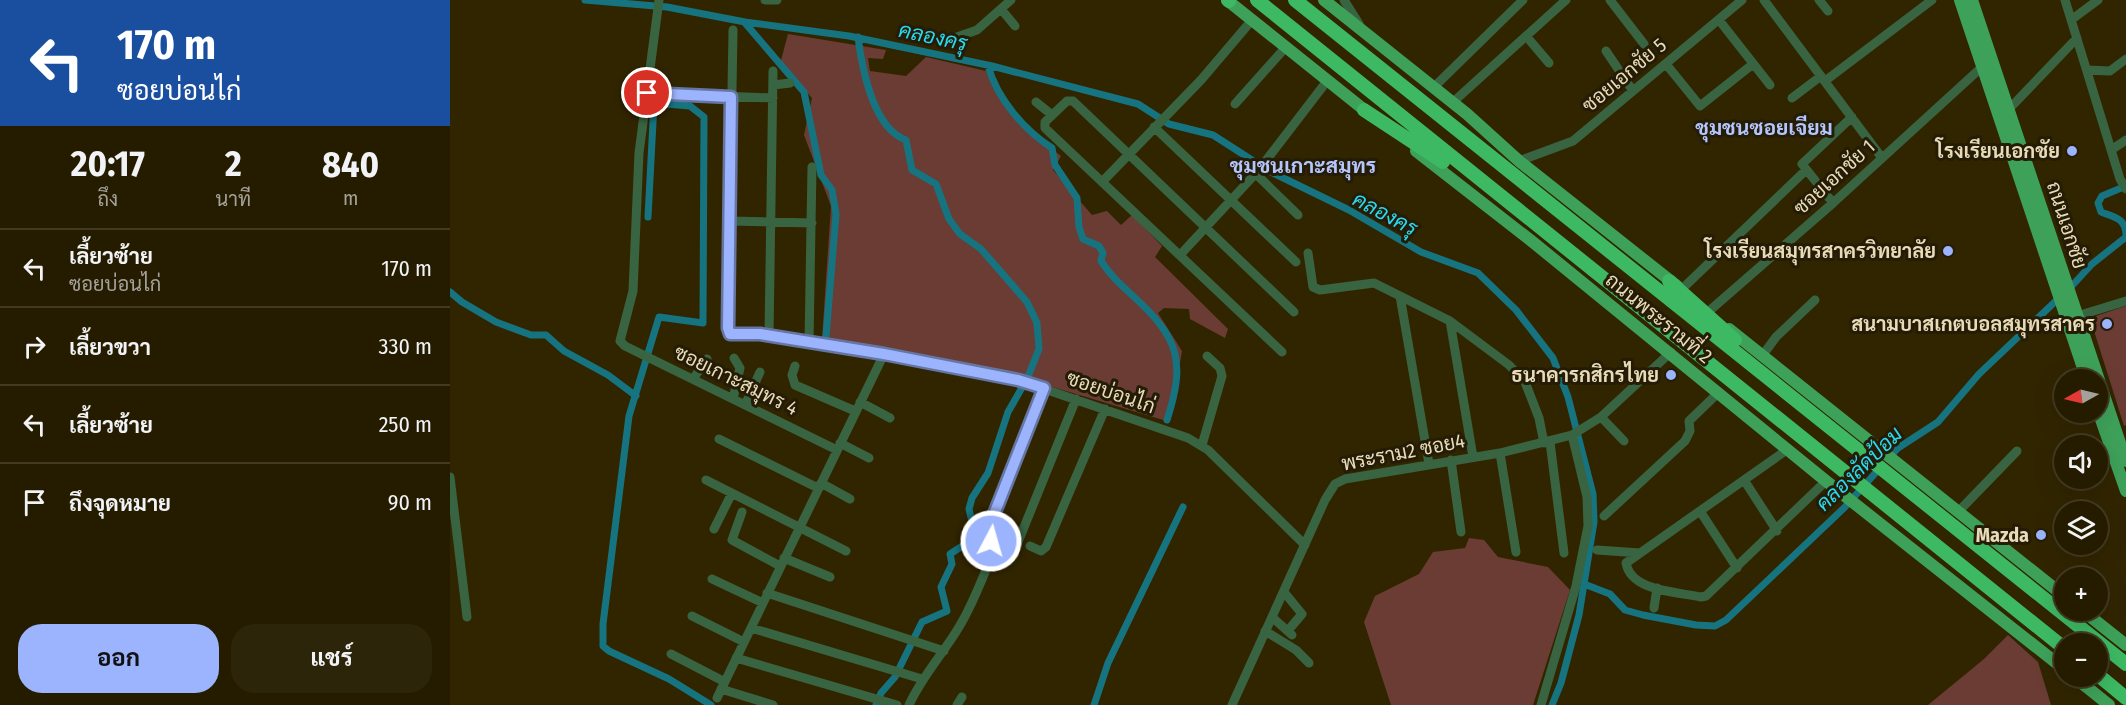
<!DOCTYPE html>
<html lang="th">
<meta charset="utf-8">
<style>
:root{--surface:#251c00;--page:#2d250a;--text:#f1f3f6;--muted:#a3a199;--line:#423a22;--accent:#9cb4fd}
body{margin:0;font-family:"Fira Sans Condensed",Sarabun,sans-serif;background:var(--page);color:var(--text);height:100vh;display:flex;flex-direction:column;font-size:22px;white-space:nowrap}
*{box-sizing:border-box;margin:0}
p{font-size:20px;color:var(--muted)}
.icon{flex:none;width:33px;height:33px;fill:none;stroke:currentColor;stroke-width:2;stroke-linecap:round;stroke-linejoin:round}
.map{position:relative;flex:1;overflow:hidden}
.details{display:flex;flex-direction:column;background:var(--surface);width:450px}
.details>*{flex:none}
.guide{background:#1a4fa0;color:#fff;overflow:hidden}
.needle{width:39px;rotate:262deg}
.fabs{position:absolute;left:1604px;top:369px;display:grid;gap:12px}
.fabs a{display:grid;place-items:center;width:54px;height:54px;border-radius:50%;background:var(--surface);box-shadow:0 6px 24px #0002,0 0 0 2px var(--line);font-size:30px}
.pin{position:absolute;display:grid;place-items:center;width:51px;height:51px;color:#fff;margin:-26px;border:3px solid #fff;border-radius:50%;box-shadow:0 2px 6px #0007}
.me{position:absolute;width:66px;margin:-33px;rotate:6deg;stroke-linejoin:round;filter:drop-shadow(0 0 4px #0008)}
.turn{display:flex;align-items:center;gap:21px;height:126px;padding:0 18px;font-size:27px}
.turn .icon{width:78px;height:78px;stroke-width:2.5}
.turn b{display:block;font-size:42px;line-height:51px}
.eta{display:flex;justify-content:space-evenly;align-items:center;height:102px;text-align:center}
.eta b{font-size:36px;font-weight:700;line-height:42px}
.action{display:flex;gap:12px;margin-top:auto;padding:12px 18px}
.action a{flex:1;height:69px;border-radius:24px;background:var(--accent);color:#111;font-size:24px;font-weight:700;line-height:69px;text-align:center}
.action a+a{background:var(--page);color:var(--text)}
ul{padding:0;list-style:none}
li{display:flex;align-items:center;gap:18px;height:78px;padding:0 18px;border-top:2px solid var(--line)}
li div{flex:1}
li b{display:block;font-size:22px}
li em{font-style:normal}
main{display:flex;flex:1;min-height:0}
.map>svg:first-child{display:block}
</style>
<main>
<section class="details">
<div class="guide">
<div class="turn"><svg class="icon" aria-label="left" viewBox="0 0 24 24"><path d="M17 20v-9H6M10 6l-5 5 5 5"/></svg><div><b>170 m</b>ซอยบ่อนไก่</div></div>
</div>
<div class="eta">
<div><b>20:17</b><p>ถึง</p></div>
<div><b>2</b><p>นาที</p></div>
<div><b>840</b><p>m</p></div>
</div>
<ul>
<li><svg class="icon" aria-label="left" viewBox="0 0 24 24"><path d="M17 20v-9H6M10 6l-5 5 5 5"/></svg><div><b>เลี้ยวซ้าย</b><p>ซอยบ่อนไก่</p></div><em>170 m</em></li>
<li><svg class="icon" aria-label="right" viewBox="0 0 24 24"><path d="M7 20v-9h11M14 6l5 5-5 5"/></svg><div><b>เลี้ยวขวา</b></div><em>330 m</em></li>
<li><svg class="icon" aria-label="left" viewBox="0 0 24 24"><path d="M17 20v-9H6M10 6l-5 5 5 5"/></svg><div><b>เลี้ยวซ้าย</b></div><em>250 m</em></li>
<li><svg class="icon" aria-label="arrive" viewBox="0 0 24 24"><path d="M6 21V4h12l-3 4 3 4H6"/></svg><div><b>ถึงจุดหมาย</b></div><em>90 m</em></li>
</ul>
<div class="action"><a>ออก</a><a>แชร์</a></div>
</section>
<div class="map">
<svg width="1676" height="705" viewBox="0 0 1676 705">
<rect width="100%" height="100%" fill="#312500"/>
<path fill="#6a3c34" d="M 338,34 L 436,50 L 433,59 L 418,58 L 420,71 L 456,76 L 476,57 L 536,71 C 550,111 578,131 611,156 L 603,170 L 642,215 L 657,211 L 671,225 L 682,215 L 712,246 L 705,257 L 778,329 L 775,338 L 740,319 L 739,309 L 714,308 L 708,313 L 732,351 L 720,422 L 569,377 L 372,339 L 381,206 L 354,135 L 362,98 L 330,64 Z
M 1676,306 L 1676,425 L 1674,426 L 1640,318 Z
M 1019,538 L 1034,540 L 1048,557 L 1098,567 L 1120,590 L 1083,705 L 941,705 L 914,622 L 925,596 L 969,574 L 983,552 L 1015,548 Z
M 1558,635 L 1588,662 L 1601,705 L 1478,705 L 1534,659 Z"/>
<g fill="none" stroke-linecap="round" stroke-linejoin="round">
<path stroke="#167481" stroke-width="7" d="M 135,0 L 217,7 L 295,22 L 399,36 L 542,66 L 688,104 L 719,124 L 763,135 L 819,171 L 899,210 L 971,252 L 1028,273 L 1066,310 L 1103,358 L 1118,397 L 1143,494 L 1144,522 L 1129,615 L 1111,683 L 1102,705
M 295,23 L 354,92 L 371,175 L 382,190 L 386,214 L 376,337
M 408,37 C 412,68 423,128 456,140 L 462,170 L 486,184 L 499,219 L 510,234 L 531,249 L 577,302 L 587,323 L 589,349 L 577,379 L 558,412 L 538,473 L 522,498 L 519,509 L 523,526 L 517,543 L 500,554 L 502,564 L 491,587 L 497,611 L 472,622 L 445,677 L 431,693 L 426,705
M 538,66 C 547,98 573,129 602,148 L 605,165 L 627,198 L 629,227 L 633,239 L 649,246 L 653,253 L 651,261 C 661,276 670,284 683,296 C 729,338 736,361 717,420
M 1676,186 L 1652,196 L 1648,203 L 1651,212 C 1664,217 1675,218 1676,234
M 198,217 L 204,103 L 240,106 L 254,117 L 253,323 L 209,317 L 179,416 L 153,624 L 153,646 L 159,651 L 219,679 L 261,705
M 1618,290 L 1642,264 L 1676,237
M 0,292 L 12,302 L 46,322 L 81,335 L 96,335 L 114,351 L 158,375 L 186,396
M 1438,459 L 1448,448 L 1488,422 L 1529,374 L 1610,297
M 1134,584 L 1160,594 L 1175,610 L 1193,615 L 1246,625 L 1265,626 L 1276,620 L 1394,508 L 1430,468
M 644,705 L 658,663 L 733,507"/>
<path stroke="#386442" stroke-width="9" d="M 209,0 L 189,153 L 183,291 L 170,341 L 175,346 L 387,450
M 315,0 L 327,0
M 894,0 L 909,24
M 1160,0 L 1194,44
M 1314,0 L 1432,158
M 1369,0 L 1378,11
M 1615,0 L 1670,179 L 1676,189
M 551,9 L 565,26
M 1269,20 L 1320,85
M 1621,20 L 1648,0
M 283,30 L 278,328 L 280,334 L 319,335 L 568,380 L 738,438 L 758,450 L 855,545
M 1076,36 L 1099,63
M 507,37 L 527,30 L 561,0
M 1156,51 L 1183,91
M 1216,64 L 1250,106 L 1303,64
M 1637,70 L 1660,71 L 1676,59
M 1375,81 L 1482,0
M 323,85 L 340,83
M 983,88 L 1073,0
M 197,93 L 323,98
M 1342,98 L 1371,76
M 586,102 L 602,115
M 1002,103 L 1116,0
M 785,104 L 835,48
M 1559,109 L 1627,38
M 704,127 L 846,262
M 1661,150 L 1676,140
M 1069,161 L 1123,141 L 1292,0
M 806,174 L 848,215
M 652,182 L 751,80 L 802,20
M 1383,203 L 1352,164 L 1402,117
M 280,221 L 362,223
M 858,253 L 863,287 L 870,290 L 924,283 L 1000,321 L 1059,365 L 1075,382 L 1089,418 L 1094,443
M 730,255 L 808,171 L 877,81
M 1233,288 L 1356,170
M 950,296 L 979,464
M 1258,312 L 1383,203 L 1533,66
M 1627,316 L 1676,301
M 1000,321 L 1023,457
M 319,335 L 323,71
M 359,343 L 362,167
M 832,352 L 595,128 L 595,122 L 617,101 L 623,101 L 844,312
M 1312,356 L 1326,337 L 1365,300
M 345,366 L 342,375 L 345,385 L 405,411
M 243,379 L 257,359
M 283,399 L 290,368 L 284,358
M 410,402 L 440,418
M 295,405 L 310,372
M 1151,417 L 1174,441
M 269,439 L 368,488
M 1100,442 L 1114,553
M 390,443 L 419,458
M 752,445 L 772,376 L 770,368 L 757,356
M 1338,449 L 1176,563 C 1181,592 1229,592 1251,597 L 1256,596 L 1376,481
M 1050,453 L 1066,552
M 1001,460 L 1011,532
M 0,477 L 17,617
M 256,480 L 396,551
M 1294,480 L 1327,531
M 371,483 L 400,499
M 1250,511 L 1287,568
M 292,512 L 282,540 L 330,566
M 1508,512 L 1567,451
M 1154,516 L 1235,441 L 1240,431 L 1239,421 L 1269,392
M 264,529 L 282,493
M 547,543 L 566,547 L 626,399
M 580,546 L 591,551 L 596,547 L 655,409
M 1147,550 L 1190,553
M 334,558 L 380,577
M 262,579 L 313,603
M 834,592 L 852,614 L 841,627
M 317,593 L 494,651
M 1204,608 L 1207,588
M 242,616 L 294,642
M 822,617 L 842,635
M 301,628 L 472,679
M 815,631 L 846,650 L 859,663
M 221,654 L 275,682
M 286,658 L 447,705
M 271,689 L 323,705
M 267,698 L 434,354
M 459,705 C 472,676 493,654 509,627 C 525,601 535,571 547,543 L 538,540 L 537,532 L 594,388
M 507,705 L 512,697
M 782,705 L 875,500 L 885,484 L 895,479 L 1050,453 L 1122,435 L 1151,417 L 1221,352
M 1091,705 L 1126,586 L 1138,526 L 1137,497 L 1122,435"/>
<path stroke="#3ea15a" stroke-width="12" d="M 777,0 L 922,116
M 874,0 L 1017,114 L 1069,161 L 1227,286
M 1510,0 L 1637,380
M 1522,0 L 1676,461
M 966,151 L 1084,243 L 1376,481 L 1614,669
M 1279,329 L 1614,596
M 1647,408 L 1676,491
M 1632,610 L 1676,645
M 1623,676 L 1659,705"/>
<path stroke="#3db963" stroke-width="14" d="M 778,0 L 779,1
M 807,0 L 1614,648
M 845,0 L 1676,664
M 914,110 L 993,162
M 1219,281 L 1285,340
M 1647,674 L 1676,698"/>
</g>
<g fill="none" stroke-linecap="round" stroke-linejoin="round">
<g stroke="#6575a4" stroke-width="15">
<path id="route" d="M 197,93 L 281,97 L 278,328 L 280,334 L 310,334 L 434,354 L 568,380 L 594,388 L 537,532 L 536,538 L 541,541"/>
</g>
<use href="#route" stroke="#9cb4fd" stroke-width="10"/>
</g>
<g fill="#9cb4fd" stroke="#241c06" stroke-width="2">
<circle cx="1622" cy="151" r="6"/>
<circle cx="1498" cy="251" r="6"/>
<circle cx="1657" cy="324" r="6"/>
<circle cx="1221" cy="375" r="6"/>
<circle cx="1591" cy="535" r="6"/>
</g>
<g text-anchor="middle" stroke-width="6" stroke-linejoin="round" paint-order="stroke">
<g font-size="20" fill="#e8dbb8" stroke="#241c06">
<text transform="translate(1174 75) rotate(-40)" y="7">ซอยเอกชัย 5</text>
<text transform="translate(1384 177) rotate(-42)" y="7">ซอยเอกชัย 1</text>
<text transform="translate(1617 225) rotate(72)" y="7">ถนนเอกชัย</text>
<text transform="translate(1209 318) rotate(39)" y="7">ถนนพระรามที่ 2</text>
<text transform="translate(286 380) rotate(26)" y="7">ซอยเกาะสมุทร 4</text>
<text transform="translate(661 392) rotate(19)" y="7">ซอยบ่อนไก่</text>
<text transform="translate(953 452) rotate(-11)" y="7">พระราม2 ซอย4</text>
</g>
<g font-size="20" font-weight="bold" fill="#e8dbb8" stroke="#241c06" text-anchor="end">
<text x="1610" y="158">โรงเรียนเอกชัย</text>
<text x="1486" y="258">โรงเรียนสมุทรสาครวิทยาลัย</text>
<text x="1645" y="331">สนามบาสเกตบอลสมุทรสาคร</text>
<text x="1209" y="382">ธนาคารกสิกรไทย</text>
<text x="1579" y="542">Mazda</text>
</g>
<g font-size="21" font-style="italic" fill="#29d9f1" stroke="#241c06">
<text transform="translate(483 37) rotate(12)" y="7">คลองครุ</text>
<text transform="translate(935 214) rotate(28)" y="7">คลองครุ</text>
<text transform="translate(1409 469) rotate(-44)" y="7">คลองลัดป้อม</text>
</g>
<g font-size="21" font-weight="bold" fill="#b4c6fd" stroke="#241c06">
<text x="1314" y="135">ชุมชนซอยเจียม</text>
<text x="853" y="173">ชุมชนเกาะสมุทร</text>
</g>
</g>
</svg>
<div class="fabs">
<a><svg class="needle" viewBox="-14 -14 28 28"><path d="M0-13l5 13h-10z" fill="#e53935"/><path d="M0 13l5-13h-10z" fill="#a3a199"/></svg></a>
<a><svg class="icon" aria-label="sound" viewBox="0 0 24 24"><path d="M4 9h4l5-4v14l-5-4H4zM17 9q2 3 0 6"/></svg></a>
<a><svg class="icon" aria-label="layers" viewBox="0 0 24 24"><path d="M12 4l9 5-9 5-9-5zM3 14l9 5 9-5"/></svg></a>
<a>+</a>
<a>−</a>
</div>
<div class="pin" style="left:197px;top:93px;background:#d93025"><svg class="icon" aria-label="arrive" viewBox="0 0 24 24"><path d="M6 21V4h12l-3 4 3 4H6"/></svg></div>
<svg class="me" style="left:541px;top:541px" viewBox="-20 -20 40 40"><circle r="17" fill="#9cb4fd" stroke="#fff" stroke-width="3"/><path d="M0-11L8 9 0 5-8 9z" fill="#fff"/></svg>
</div>
</main>
